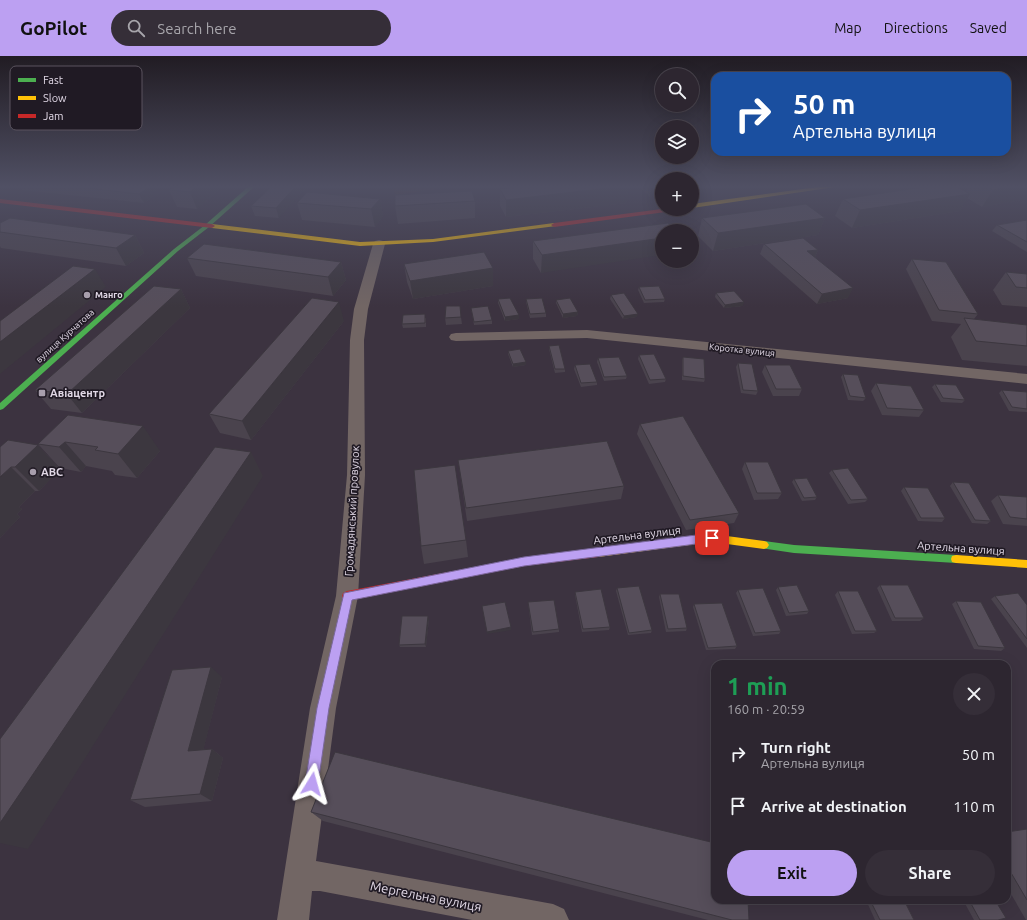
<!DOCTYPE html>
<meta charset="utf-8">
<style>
:root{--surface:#2d2630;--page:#352e38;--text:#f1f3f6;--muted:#a7a5ab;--line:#48434c;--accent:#bca0f2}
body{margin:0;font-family:Ubuntu,sans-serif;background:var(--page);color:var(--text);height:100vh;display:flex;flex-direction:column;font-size:15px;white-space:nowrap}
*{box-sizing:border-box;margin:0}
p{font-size:13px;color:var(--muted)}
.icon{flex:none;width:22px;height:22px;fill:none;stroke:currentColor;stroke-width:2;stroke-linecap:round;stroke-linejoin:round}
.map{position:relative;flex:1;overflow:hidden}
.drawer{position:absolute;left:711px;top:604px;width:300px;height:244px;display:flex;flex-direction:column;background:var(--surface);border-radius:12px;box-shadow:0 4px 16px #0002,0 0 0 1px var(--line)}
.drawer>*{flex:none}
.top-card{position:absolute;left:711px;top:16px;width:300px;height:84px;border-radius:12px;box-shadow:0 4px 16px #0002,0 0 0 1px var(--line);background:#1a4fa0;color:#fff;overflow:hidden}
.tools{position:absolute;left:655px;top:12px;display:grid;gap:8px}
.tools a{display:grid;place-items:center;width:44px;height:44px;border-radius:50%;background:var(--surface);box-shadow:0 4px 16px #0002,0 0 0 1px var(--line);font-size:20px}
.pin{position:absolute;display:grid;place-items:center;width:34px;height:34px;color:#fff;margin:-17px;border-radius:8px;box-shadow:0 2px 6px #0006}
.me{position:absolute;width:44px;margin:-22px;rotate:8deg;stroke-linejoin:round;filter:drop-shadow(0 0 3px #0008)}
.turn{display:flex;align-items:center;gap:14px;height:84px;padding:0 16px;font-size:18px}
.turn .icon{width:52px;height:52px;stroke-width:2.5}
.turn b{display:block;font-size:28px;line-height:34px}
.round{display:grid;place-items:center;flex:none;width:42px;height:42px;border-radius:21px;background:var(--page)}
.overview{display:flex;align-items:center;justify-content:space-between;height:68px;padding:0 16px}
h1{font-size:24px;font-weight:600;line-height:30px;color:#1e9e55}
.button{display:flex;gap:8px;margin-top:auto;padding:8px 16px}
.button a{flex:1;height:46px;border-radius:24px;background:var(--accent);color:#111;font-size:16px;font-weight:600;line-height:46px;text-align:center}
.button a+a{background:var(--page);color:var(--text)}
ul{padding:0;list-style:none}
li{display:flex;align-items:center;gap:12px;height:52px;padding:0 16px}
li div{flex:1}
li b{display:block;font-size:15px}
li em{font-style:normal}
header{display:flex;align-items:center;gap:24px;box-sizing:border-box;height:56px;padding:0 20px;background:var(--accent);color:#111}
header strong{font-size:19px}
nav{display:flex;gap:22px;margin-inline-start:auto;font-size:14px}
.search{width:280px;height:36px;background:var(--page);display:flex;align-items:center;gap:10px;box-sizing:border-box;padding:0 14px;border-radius:22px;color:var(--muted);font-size:15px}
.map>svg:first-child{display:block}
</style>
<header>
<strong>GoPilot</strong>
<div class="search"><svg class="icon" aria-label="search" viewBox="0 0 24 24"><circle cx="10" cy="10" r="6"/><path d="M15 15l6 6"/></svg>Search here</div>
<nav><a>Map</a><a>Directions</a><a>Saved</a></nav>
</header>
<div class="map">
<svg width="1027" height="864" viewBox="0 0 1027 864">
<rect width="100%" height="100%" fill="#3c3340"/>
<path fill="#493733" d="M 392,130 L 458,130 L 395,139 Z"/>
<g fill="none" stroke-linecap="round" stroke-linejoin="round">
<path fill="#726664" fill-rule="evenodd" d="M 379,184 L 383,185 L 385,188 L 368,253 L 364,284 L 365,419 L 358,540 L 336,652 L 316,805 L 553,848 L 564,853 L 569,864 L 472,864 L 320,835 L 312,835 L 309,864 L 277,864 L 310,652 L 336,540 L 347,419 L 350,284 L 354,253 L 373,188 L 375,185 Z
M 587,274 L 1027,318 L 1027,328 L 587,282 L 456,285 L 451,284 L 449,281 L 451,278 L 456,277 Z"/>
<path fill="#4caf50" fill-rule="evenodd" d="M 249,130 L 255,130 L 209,171 L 178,195 L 3,353 L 0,354 L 0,347 L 174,193 L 205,169 Z
M 764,485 L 794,489 L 956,499 L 960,500 L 961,503 L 960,506 L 956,507 L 794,497 L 761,492 L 759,489 L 761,486 Z"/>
<path fill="#ffc107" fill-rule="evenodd" d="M 825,130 L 842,130 L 692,152 L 692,148 Z
M 554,167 L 557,169 L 556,170 L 433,186 L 360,190 L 212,172 L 209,170 L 212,168 L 360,186 L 433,183 Z
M 712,478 L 764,485 L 767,486 L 769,489 L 767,492 L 764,493 L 712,486 L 598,501 L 595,500 L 593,497 L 595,494 L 598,493 Z
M 956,499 L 1027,504 L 1027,512 L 956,507 L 952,506 L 951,503 L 952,500 Z"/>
<path fill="#c62828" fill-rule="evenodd" d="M 0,143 L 212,168 L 215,170 L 212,172 L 0,147 Z
M 662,153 L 676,153 L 673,155 L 554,171 L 551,169 L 554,167 Z
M 598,493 L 601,494 L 603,497 L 601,500 L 598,501 L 524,510 L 347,545 L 343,543 L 342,540 L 343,537 L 347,535 L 524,502 Z"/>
</g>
<path fill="#4a434d" d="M 20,130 L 155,130 L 158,137 L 144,147 L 22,134 Z
M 223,130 L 197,153 L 177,151 L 169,134 Z
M 272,130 L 279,162 L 255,160 L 251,150 Z
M 641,130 L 662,130 L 650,141 L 641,132 Z
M 969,130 L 1027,130 L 1027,143 L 982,151 L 967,142 L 960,155 L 852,172 L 835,160 L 843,143 L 966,136 Z
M 500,133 L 627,147 L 506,161 L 500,150 Z
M 380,143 L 383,160 L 375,171 L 302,164 L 297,147 Z
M 475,145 L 475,162 L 398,168 L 395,150 Z
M 702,162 L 825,162 L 818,179 L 713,195 L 698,180 Z
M 1027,164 L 1027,196 L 992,175 L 997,169 Z
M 0,167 L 135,179 L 144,197 L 126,210 L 1,192 L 0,190 Z
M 676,175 L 541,217 L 533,203 L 533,185 Z
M 764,188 L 818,194 L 815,201 L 848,242 L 817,248 L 760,198 Z
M 187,202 L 341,206 L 346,224 L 333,240 L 196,220 Z
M 912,203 L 978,258 L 974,263 L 1027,269 L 1027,310 L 962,304 L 951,281 L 961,268 L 932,265 L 906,213 Z
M 404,208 L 493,212 L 493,230 L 413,243 L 407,226 Z
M 1006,216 L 1027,218 L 1027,251 L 1002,249 L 993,234 Z
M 639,231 L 665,243 L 664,246 L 644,247 L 638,234 Z
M 181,233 L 190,252 L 82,357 L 51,353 L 35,334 Z
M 716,237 L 743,250 L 724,252 L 715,241 Z
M 611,239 L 637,261 L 623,263 L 610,243 Z
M 498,243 L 519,259 L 519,263 L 505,265 L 498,247 Z
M 526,243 L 546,257 L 546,261 L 530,262 L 526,246 Z
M 556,244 L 578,256 L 577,260 L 563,262 L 556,247 Z
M 471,252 L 492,264 L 492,268 L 474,269 Z
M 461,261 L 462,268 L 446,269 L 445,262 Z
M 426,262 L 426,271 L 403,272 L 402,268 Z
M 344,265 L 251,384 L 220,377 L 209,358 Z
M 549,290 L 565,313 L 565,316 L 555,317 L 549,293 Z
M 508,295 L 526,309 L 513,311 L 508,298 Z
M 639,299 L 666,323 L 665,326 L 649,328 L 638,303 Z
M 683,301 L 705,323 L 704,326 L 682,324 L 682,304 Z
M 598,302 L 627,320 L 626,323 L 604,325 L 597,306 Z
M 738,307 L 758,335 L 756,339 L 741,337 L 736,311 Z
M 575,309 L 597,326 L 597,329 L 581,331 L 574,313 Z
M 765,309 L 802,333 L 799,340 L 773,340 L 762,316 Z
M 843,318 L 866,342 L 863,345 L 848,344 L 841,321 Z
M 876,327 L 924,354 L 919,361 L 882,359 L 871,335 Z
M 935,328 L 965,344 L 962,347 L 941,346 L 932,331 Z
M 1002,334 L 1027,336 L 1027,356 L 1009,355 L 999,337 Z
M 68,359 L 160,395 L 137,422 L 115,419 L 112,415 L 86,410 L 81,416 L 60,412 L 38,388 Z
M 640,368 L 739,457 L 734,467 L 686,474 L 637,378 Z
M 38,389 L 60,413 L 39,435 L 35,435 L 19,451 L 22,453 L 17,458 L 20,461 L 0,482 L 0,391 Z
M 458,404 L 624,430 L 621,443 L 467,465 Z
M 745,406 L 782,437 L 778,443 L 754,444 L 742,413 Z
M 832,414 L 868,443 L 865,446 L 848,448 L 829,417 Z
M 794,423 L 817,441 L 815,444 L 802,445 L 792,426 Z
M 953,426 L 991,465 L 987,468 L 972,467 L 950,430 Z
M 904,431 L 945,462 L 942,466 L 918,465 L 901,435 Z
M 998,439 L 1027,441 L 1027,470 L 1003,468 L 991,445 Z
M 466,484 L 468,501 L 424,508 L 421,490 Z
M 880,529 L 924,562 L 920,565 L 892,565 L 877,532 Z
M 778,531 L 809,555 L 807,558 L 786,560 L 776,534 Z
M 617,532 L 652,574 L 651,577 L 628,579 L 616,535 Z
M 738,534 L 781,575 L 779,578 L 753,580 L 736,537 Z
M 838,535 L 877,575 L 874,577 L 852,578 L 835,539 Z
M 575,536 L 610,571 L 609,574 L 582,576 L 575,539 Z
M 660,538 L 687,572 L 686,575 L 666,576 L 659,541 Z
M 995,540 L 1027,549 L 1027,592 L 991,543 Z
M 956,545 L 1005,592 L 1001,595 L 974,593 L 952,548 Z
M 528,546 L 559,573 L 559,576 L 532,579 Z
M 694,548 L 737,590 L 735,593 L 706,594 L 693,551 Z
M 429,563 L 426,591 L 400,591 L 399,589 Z
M 222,621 L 203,694 L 212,693 L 223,702 L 212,745 L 145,751 L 130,744 Z
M 311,756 L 749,864 L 708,864 L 323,765 Z
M 1027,773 L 1027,864 L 1026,864 L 1007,831 L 1007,776 Z
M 866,844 L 904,844 L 914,864 L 875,864 Z
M 963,844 L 995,844 L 998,864 L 974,864 Z"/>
<path fill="#3c373f" d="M 151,130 L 155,130 L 158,137 L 144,147 L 139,138 Z
M 196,130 L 223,130 L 197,153 L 190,136 Z
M 296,130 L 308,130 L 279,162 L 276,152 Z
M 625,130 L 630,130 L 627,147 L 506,161 L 506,144 Z
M 652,130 L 662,130 L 662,140 L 650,141 Z
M 692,130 L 734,130 L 692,136 Z
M 1014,130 L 1027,130 L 1027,143 L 982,151 L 993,134 Z
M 970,138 L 960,155 L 852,172 L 860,154 Z
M 380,143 L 383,160 L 375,171 L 371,153 Z
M 825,162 L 818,179 L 713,195 L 718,177 Z
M 135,179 L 144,197 L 126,210 L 116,192 Z
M 662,182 L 662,199 L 541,217 L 542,199 Z
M 818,194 L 814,203 L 807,195 Z
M 341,206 L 346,224 L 333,240 L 328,221 Z
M 493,212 L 493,230 L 413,243 L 410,225 Z
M 95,213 L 106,231 L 0,318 L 0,286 Z
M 853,232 L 848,242 L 817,248 L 822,238 Z
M 181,233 L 190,252 L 82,357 L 67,338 Z
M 339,246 L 344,265 L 251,384 L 242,365 Z
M 744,246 L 743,250 L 724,252 L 725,249 Z
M 578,256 L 577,260 L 563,262 L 563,258 Z
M 638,258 L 637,261 L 623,263 L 624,260 Z
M 519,259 L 519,263 L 505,265 L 505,261 Z
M 526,306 L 526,309 L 513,311 L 513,308 Z
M 143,370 L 160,395 L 137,422 L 118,398 Z
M 65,386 L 86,410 L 81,416 L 59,391 Z
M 38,389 L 60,413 L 39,435 L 15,411 Z
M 251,396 L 263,420 L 28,793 L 0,787 L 0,767 Z
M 11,411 L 35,435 L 19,451 L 22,453 L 17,458 L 20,461 L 0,482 L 0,421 Z
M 428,560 L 429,563 L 426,591 L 425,588 Z
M 511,571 L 511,574 L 487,578 L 487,576 Z
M 211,611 L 222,621 L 201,703 L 188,695 Z
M 212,693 L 223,702 L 212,745 L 200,738 Z"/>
<path fill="#564e5a" stroke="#3c373f" d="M 70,130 L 151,130 L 139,138 Z
M 174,130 L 196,130 L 190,136 L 169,134 Z
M 272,130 L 296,130 L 276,152 L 251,150 Z
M 524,130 L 625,130 L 506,144 L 500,133 Z
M 930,130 L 956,130 L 970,138 L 860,154 L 843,143 Z
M 987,130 L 1014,130 L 993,134 Z
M 472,135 L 475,145 L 395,150 L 395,139 Z
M 307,136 L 380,143 L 371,153 L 297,147 Z
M 806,148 L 825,162 L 718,177 L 702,162 Z
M 10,162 L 135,179 L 116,192 L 0,176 L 0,167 Z
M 1027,164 L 1027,186 L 997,169 Z
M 668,167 L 676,175 L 662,175 L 662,182 L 542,199 L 533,185 Z
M 803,182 L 818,194 L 807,195 L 853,232 L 822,238 L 764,188 Z
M 204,188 L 341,206 L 328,221 L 187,202 Z
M 484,196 L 493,212 L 410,225 L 404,208 Z
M 912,203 L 946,206 L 978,258 L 939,254 Z
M 73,210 L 95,213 L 0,286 L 0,265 Z
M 1006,216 L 1027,218 L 1027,232 L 1016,231 Z
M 154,230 L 181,233 L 67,338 L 35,334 Z
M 659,230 L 665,243 L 645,244 L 639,231 Z
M 734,235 L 744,246 L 725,249 L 716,237 Z
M 624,237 L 638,258 L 624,260 L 611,239 Z
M 312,242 L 339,246 L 242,365 L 209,358 Z
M 510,242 L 519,259 L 505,261 L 498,243 Z
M 542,242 L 546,257 L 530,258 L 526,243 Z
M 570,242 L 578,256 L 563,258 L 556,244 Z
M 446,250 L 460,250 L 461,261 L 445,262 Z
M 488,250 L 492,264 L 474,266 L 471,252 Z
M 425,258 L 425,267 L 402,268 L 403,259 Z
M 964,262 L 1027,269 L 1027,290 L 976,285 Z
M 559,289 L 565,313 L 555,313 L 549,290 Z
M 520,293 L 526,306 L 513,308 L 508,295 Z
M 654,298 L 666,323 L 650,324 L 639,299 Z
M 619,301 L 627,320 L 604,321 L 598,302 Z
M 683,301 L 704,303 L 705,323 L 683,320 Z
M 738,307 L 752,308 L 758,335 L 743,334 Z
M 590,308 L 597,326 L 581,327 L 575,309 Z
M 765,309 L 790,309 L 802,333 L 776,333 Z
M 843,318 L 858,319 L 866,342 L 850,340 Z
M 876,327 L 911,330 L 924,354 L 887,352 Z
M 935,328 L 956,329 L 965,344 L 943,342 Z
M 1002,334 L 1027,336 L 1027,353 L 1012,351 Z
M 68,359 L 143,370 L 118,398 L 95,394 L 98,391 L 65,386 L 59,391 L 38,388 Z
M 683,360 L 739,457 L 690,464 L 640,368 Z
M 8,384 L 38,389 L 15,411 L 11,411 L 0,421 L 0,391 Z
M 607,385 L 624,430 L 466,452 L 458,404 Z
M 215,391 L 251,396 L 0,767 L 0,683 Z
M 745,406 L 768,406 L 782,437 L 757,437 Z
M 455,409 L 466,484 L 421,490 L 414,414 Z
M 848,412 L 868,443 L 851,444 L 832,414 Z
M 807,422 L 817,441 L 804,442 L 794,423 Z
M 953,426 L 969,427 L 991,465 L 975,464 Z
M 904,431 L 928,432 L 945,462 L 921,462 Z
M 998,439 L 1027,441 L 1027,463 L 1010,461 Z
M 797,529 L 809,555 L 789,557 L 778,531 Z
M 880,529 L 908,529 L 924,562 L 895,562 Z
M 639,530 L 652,574 L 629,577 L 617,532 Z
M 763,532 L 781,575 L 755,577 L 738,534 Z
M 601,533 L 610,571 L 583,573 L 575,536 Z
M 838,535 L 858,535 L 877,575 L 855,575 Z
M 1018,537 L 1027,549 L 1027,583 L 995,540 Z
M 660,538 L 679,538 L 687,572 L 668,573 Z
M 554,544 L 559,573 L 533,576 L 528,546 Z
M 956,545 L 981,546 L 1005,592 L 978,590 Z
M 505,546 L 511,571 L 487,576 L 482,550 Z
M 722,547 L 737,590 L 708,592 L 694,548 Z
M 402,560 L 428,560 L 425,588 L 399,589 Z
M 211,611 L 188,695 L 212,693 L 200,738 L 130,744 L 172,614 Z
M 335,696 L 715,787 L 715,844 L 748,844 L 749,864 L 732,864 L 311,756 Z
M 1027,773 L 1027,844 L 1007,810 L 1007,776 Z
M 870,844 L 904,844 L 914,864 L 880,864 Z
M 969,844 L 995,844 L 1006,862 L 998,864 L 980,864 Z"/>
<linearGradient id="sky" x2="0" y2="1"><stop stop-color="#211c23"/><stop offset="0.52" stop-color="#505064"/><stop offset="1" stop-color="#505064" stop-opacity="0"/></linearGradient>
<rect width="1027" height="251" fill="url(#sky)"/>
<path fill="#bca0f2" stroke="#7a689d" d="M 712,477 L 716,479 L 717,482 L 716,484 L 712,486 L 524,510 L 352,544 L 329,652 L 318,728 L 317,733 L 312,735 L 307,733 L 305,728 L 317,652 L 344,537 L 524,501 Z"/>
<g fill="#a79eac" stroke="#201a24" stroke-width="1.5">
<circle cx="87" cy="239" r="4"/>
<rect x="38" y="333" width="8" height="8" rx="2"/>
<circle cx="33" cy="416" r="4"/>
</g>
<g text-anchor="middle" stroke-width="3.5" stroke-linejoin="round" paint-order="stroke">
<g font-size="9" font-weight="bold" fill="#e1d8e6" stroke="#201a24" text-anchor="start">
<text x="95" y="242">Манго</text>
</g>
<g font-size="9" fill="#e1d8e6" stroke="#201a24">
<text transform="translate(65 280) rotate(-42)" y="3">вулиця Курчатова</text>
<text transform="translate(742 294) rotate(6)" y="3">Коротка вулиця</text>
</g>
<g font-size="11" font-weight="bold" fill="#e1d8e6" stroke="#201a24" text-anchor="start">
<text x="50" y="341">Авіацентр</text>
<text x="41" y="420">ABC</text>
</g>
<g font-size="11" fill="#e1d8e6" stroke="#201a24">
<text transform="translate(352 455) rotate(-87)" y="4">Громадянський провулок</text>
<text transform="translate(637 479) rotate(-7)" y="4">Артельна вулиця</text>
<text transform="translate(961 492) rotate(4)" y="4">Артельна вулиця</text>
</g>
<g font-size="13" fill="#e1d8e6" stroke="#201a24">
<text transform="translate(426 840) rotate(11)" y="5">Мергельна вулиця</text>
</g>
</g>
<rect x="10" y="10" width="132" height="64" rx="6" fill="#201a24" stroke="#5a535e" stroke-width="1"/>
<rect x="18" y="22" width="18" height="4" fill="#4caf50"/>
<rect x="18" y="40" width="18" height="4" fill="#ffc107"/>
<rect x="18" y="58" width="18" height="4" fill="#c62828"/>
<g font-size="11" fill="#e1d8e6">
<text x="43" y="28">Fast</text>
<text x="43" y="46">Slow</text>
<text x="43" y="64">Jam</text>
</g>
</svg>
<div class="tools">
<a><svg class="icon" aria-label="search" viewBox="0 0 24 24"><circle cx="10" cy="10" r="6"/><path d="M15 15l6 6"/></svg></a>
<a><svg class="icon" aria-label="layers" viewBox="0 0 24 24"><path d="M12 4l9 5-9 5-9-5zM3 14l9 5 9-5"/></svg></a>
<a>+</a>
<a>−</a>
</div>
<div class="pin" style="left:712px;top:482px;background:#d93025"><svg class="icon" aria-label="arrive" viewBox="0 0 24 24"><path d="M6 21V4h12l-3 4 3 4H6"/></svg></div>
<svg class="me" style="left:312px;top:728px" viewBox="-20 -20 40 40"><path d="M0-17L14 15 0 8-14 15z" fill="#bca0f2" stroke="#fff" stroke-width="4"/></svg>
<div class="top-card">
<div class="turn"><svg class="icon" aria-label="right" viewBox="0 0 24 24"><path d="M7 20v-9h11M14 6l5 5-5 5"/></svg><div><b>50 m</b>Артельна вулиця</div></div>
</div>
<section class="drawer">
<div class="overview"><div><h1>1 min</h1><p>160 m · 20:59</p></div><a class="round"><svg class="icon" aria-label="close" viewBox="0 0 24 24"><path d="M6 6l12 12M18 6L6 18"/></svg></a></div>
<ul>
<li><svg class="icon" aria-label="right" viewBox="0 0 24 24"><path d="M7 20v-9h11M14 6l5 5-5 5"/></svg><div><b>Turn right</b><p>Артельна вулиця</p></div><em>50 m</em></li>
<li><svg class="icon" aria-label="arrive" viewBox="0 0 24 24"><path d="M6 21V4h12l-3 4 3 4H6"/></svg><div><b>Arrive at destination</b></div><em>110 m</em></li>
</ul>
<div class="button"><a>Exit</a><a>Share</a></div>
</section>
</div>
